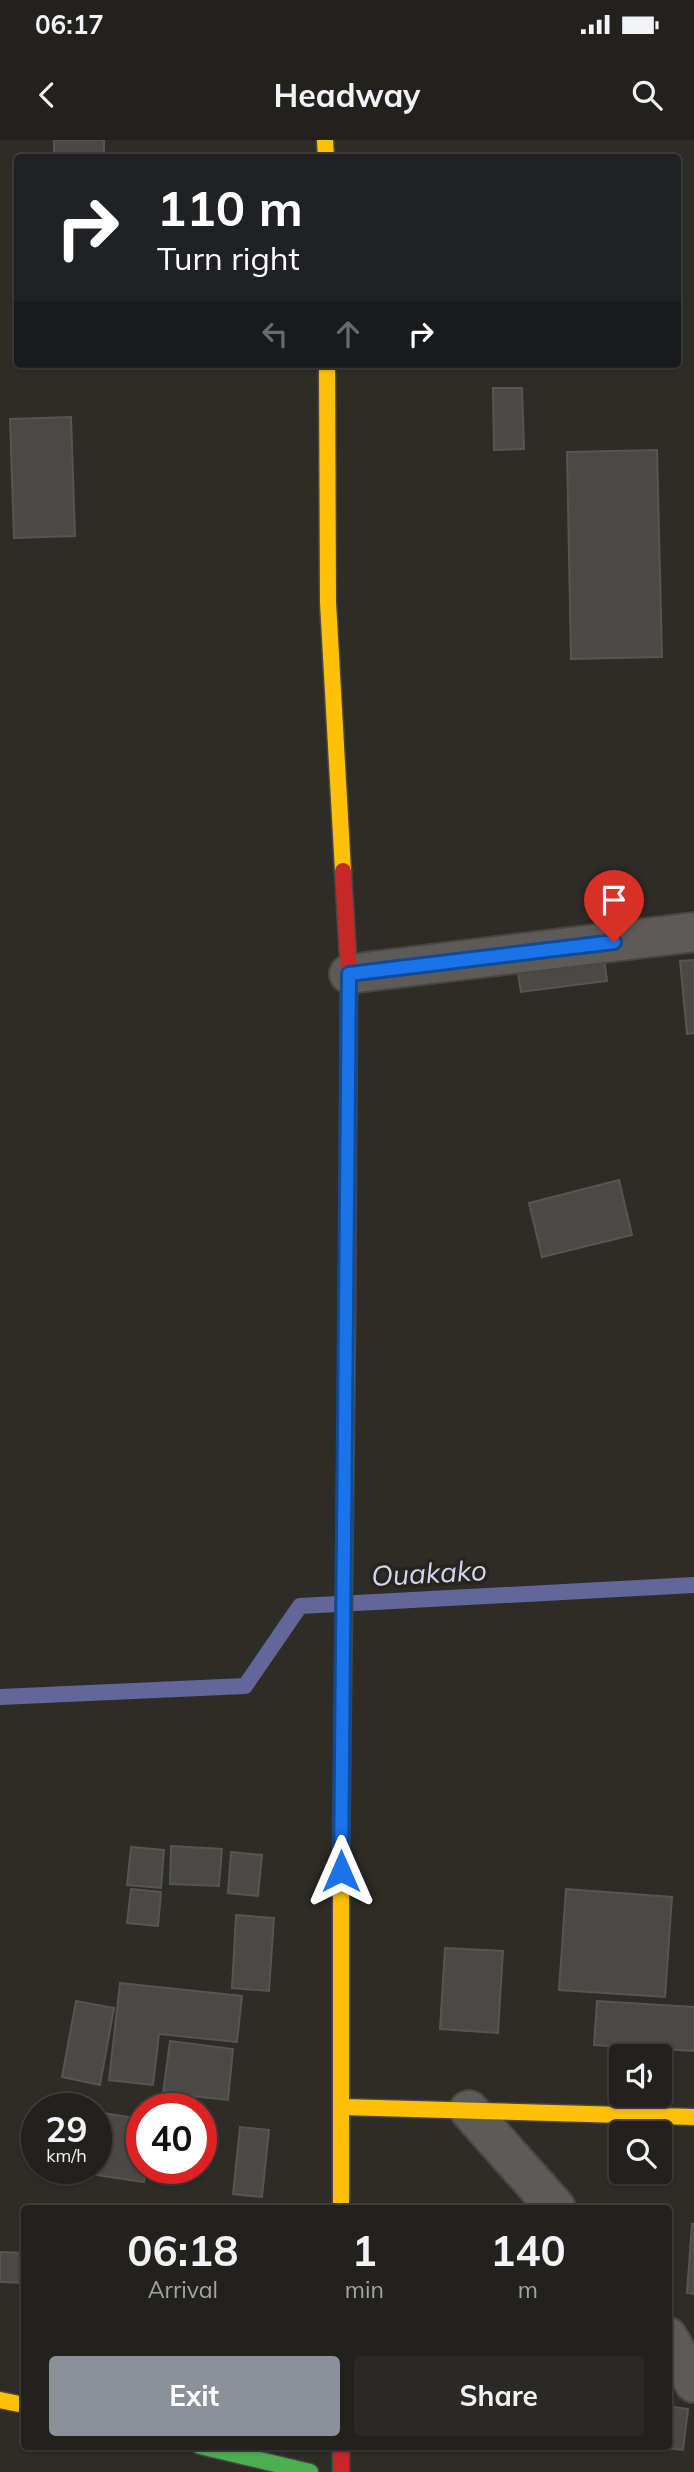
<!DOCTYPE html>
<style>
:root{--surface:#22211d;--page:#2a2926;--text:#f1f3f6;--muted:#a2a3a4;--line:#3f3e3b;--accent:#8c9099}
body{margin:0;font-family:Mulish,sans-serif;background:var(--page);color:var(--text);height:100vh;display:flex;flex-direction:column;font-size:26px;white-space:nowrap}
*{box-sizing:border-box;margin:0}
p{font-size:23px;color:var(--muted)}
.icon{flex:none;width:38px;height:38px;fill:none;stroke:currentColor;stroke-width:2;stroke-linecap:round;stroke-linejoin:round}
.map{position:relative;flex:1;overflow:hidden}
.details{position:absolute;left:21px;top:2065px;width:651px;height:245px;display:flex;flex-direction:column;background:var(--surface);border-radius:7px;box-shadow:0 2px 5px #0004,0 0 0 2px var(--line)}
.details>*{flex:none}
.guide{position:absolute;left:14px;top:14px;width:667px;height:214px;border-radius:7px;box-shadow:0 2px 5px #0004,0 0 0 2px var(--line);background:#202124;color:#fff;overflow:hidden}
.controls{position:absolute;left:609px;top:1904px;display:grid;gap:14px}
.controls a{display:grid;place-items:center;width:63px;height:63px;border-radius:7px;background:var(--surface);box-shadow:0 2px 5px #0004,0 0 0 2px var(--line);font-size:35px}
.speed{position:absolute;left:21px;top:1953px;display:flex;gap:14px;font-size:35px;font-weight:700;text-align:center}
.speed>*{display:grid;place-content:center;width:91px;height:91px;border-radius:50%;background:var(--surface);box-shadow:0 2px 5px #0004,0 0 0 2px var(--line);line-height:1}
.speed small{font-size:18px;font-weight:400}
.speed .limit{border:10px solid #d22;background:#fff;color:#111}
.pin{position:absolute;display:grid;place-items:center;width:60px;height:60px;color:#fff;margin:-72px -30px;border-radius:50% 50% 50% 0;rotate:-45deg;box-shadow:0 0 7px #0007}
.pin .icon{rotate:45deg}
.me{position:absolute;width:77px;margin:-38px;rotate:0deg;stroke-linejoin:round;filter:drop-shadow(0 0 5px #0008)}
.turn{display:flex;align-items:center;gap:24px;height:147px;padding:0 28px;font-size:32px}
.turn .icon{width:91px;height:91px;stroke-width:2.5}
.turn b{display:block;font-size:49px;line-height:60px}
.lanes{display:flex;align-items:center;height:66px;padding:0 28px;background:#0003;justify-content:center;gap:35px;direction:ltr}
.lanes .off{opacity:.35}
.eta{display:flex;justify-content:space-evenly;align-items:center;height:119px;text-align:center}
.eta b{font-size:42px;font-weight:700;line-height:49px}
.primary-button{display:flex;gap:14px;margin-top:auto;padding:14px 28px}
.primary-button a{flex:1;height:80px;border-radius:7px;background:var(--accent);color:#fff;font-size:28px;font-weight:700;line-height:80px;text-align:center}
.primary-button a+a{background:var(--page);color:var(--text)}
.status{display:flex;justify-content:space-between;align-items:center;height:49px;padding:0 35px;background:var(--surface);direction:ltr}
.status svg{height:19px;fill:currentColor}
header{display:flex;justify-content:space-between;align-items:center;height:91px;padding:0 28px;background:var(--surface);font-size:32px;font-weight:700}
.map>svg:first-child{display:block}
</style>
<div class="status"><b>06:17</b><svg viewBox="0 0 49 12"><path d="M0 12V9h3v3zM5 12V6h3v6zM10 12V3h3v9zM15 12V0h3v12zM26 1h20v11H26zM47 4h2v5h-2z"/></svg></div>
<header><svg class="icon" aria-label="back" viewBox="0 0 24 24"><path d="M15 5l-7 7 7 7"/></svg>Headway<svg class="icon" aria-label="search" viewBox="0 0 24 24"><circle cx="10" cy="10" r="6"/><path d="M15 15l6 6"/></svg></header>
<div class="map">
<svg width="694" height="2332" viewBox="0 0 694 2332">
<rect width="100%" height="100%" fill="#2d2c27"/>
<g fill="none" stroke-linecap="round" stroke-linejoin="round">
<path stroke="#626699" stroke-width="16" d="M 0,1557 L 245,1546 L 300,1466 L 694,1445"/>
</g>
<path fill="#4a4945" stroke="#565551" stroke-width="2" d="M 54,0 L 104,0 L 104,15 L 54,15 Z
M 562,224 L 651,224 L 651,227 L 562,228 Z
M 493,248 L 522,248 L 524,309 L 494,310 Z
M 71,277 L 75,396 L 14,398 L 10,279 Z
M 657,310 L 662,517 L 571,519 L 567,312 Z
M 603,810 L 607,841 L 521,852 L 516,821 Z
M 694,820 L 694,893 L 687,894 L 680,821 Z
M 619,1040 L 632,1095 L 542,1117 L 529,1063 Z
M 171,1706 L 222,1709 L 219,1746 L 170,1744 Z
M 131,1707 L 164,1710 L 161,1748 L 127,1745 Z
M 231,1712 L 262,1715 L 258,1756 L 228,1753 Z
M 131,1749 L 161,1752 L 158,1786 L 127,1783 Z
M 566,1749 L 672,1757 L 665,1857 L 559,1850 Z
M 236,1775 L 274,1778 L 269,1851 L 232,1848 Z
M 445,1808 L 503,1811 L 498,1893 L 440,1889 Z
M 120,1843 L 242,1856 L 237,1902 L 159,1894 L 153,1945 L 109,1940 Z
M 76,1861 L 114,1868 L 100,1945 L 62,1937 Z
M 597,1861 L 694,1867 L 694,1911 L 594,1905 Z
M 170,1901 L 233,1909 L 228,1960 L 163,1953 Z
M 96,1972 L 142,1979 L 142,2028 L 146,2028 L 144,2042 L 76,2032 L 77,2028 L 96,2028 Z
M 240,1987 L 269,1990 L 262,2057 L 233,2054 Z
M 692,2084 L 694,2084 L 694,2154 L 687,2153 Z
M 0,2112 L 24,2113 L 24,2143 L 0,2142 Z
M 668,2266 L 688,2269 L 683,2310 L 657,2307 L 668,2306 Z"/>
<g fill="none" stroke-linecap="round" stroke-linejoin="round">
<g stroke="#484743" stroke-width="42">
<path id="street" d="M 349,834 L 694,792
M 469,1970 L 556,2068
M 668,2197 L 694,2243"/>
</g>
<g stroke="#484743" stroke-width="19">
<path id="fast" d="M 341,1722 L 347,1187
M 200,2306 L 310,2332"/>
</g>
<g stroke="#484743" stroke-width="19">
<path id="slow" d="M 325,0 L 326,18
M 327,224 L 328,462 L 343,731
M 341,1722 L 341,2068
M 342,1967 L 694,1977
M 0,2260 L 24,2265"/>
</g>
<g stroke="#484743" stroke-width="19">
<path id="jam" d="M 343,731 L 349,834 L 347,1187
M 341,2306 L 341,2332"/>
</g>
<use href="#street" stroke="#5c5b57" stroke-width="38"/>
<use href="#fast" stroke="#4caf50" stroke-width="16"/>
<use href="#slow" stroke="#ffc107" stroke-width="16"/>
<use href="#jam" stroke="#c62828" stroke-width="16"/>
</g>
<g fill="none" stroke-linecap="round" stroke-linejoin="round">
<g stroke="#114b97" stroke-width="18">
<path id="route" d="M 341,1731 L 349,834 L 614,802"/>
</g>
<use href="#route" stroke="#1a73e8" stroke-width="12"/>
</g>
<g text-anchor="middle" stroke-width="7" stroke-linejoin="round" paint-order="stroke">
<g font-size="28" font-style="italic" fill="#d1d6f7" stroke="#26241b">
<text transform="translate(429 1433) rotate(-3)" y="10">Ouakako</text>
</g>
</g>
</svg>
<div class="controls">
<a><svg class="icon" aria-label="sound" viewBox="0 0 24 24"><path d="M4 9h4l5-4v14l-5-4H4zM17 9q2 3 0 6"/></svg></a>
<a><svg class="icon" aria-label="search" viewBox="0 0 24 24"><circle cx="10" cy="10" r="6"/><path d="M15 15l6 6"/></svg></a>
</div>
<div class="speed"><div>29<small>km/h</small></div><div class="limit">40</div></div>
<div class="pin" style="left:614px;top:802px;background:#d93025"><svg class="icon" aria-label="arrive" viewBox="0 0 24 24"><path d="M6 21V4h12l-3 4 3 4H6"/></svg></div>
<svg class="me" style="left:341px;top:1731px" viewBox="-20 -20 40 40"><path d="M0-17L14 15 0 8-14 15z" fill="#1a73e8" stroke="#fff" stroke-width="4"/></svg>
<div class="guide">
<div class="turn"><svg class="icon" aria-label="right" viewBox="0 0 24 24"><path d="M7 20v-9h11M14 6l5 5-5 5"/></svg><div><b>110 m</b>Turn right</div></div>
<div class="lanes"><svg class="icon off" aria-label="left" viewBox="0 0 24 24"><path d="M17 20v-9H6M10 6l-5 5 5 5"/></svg><svg class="icon off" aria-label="ahead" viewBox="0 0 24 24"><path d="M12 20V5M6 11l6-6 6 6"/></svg><svg class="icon" aria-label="right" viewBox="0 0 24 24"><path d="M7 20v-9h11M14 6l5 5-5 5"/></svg></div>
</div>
<section class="details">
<div class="eta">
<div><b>06:18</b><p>Arrival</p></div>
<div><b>1</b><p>min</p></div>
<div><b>140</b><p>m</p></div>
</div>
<div class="primary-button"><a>Exit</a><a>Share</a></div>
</section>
</div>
